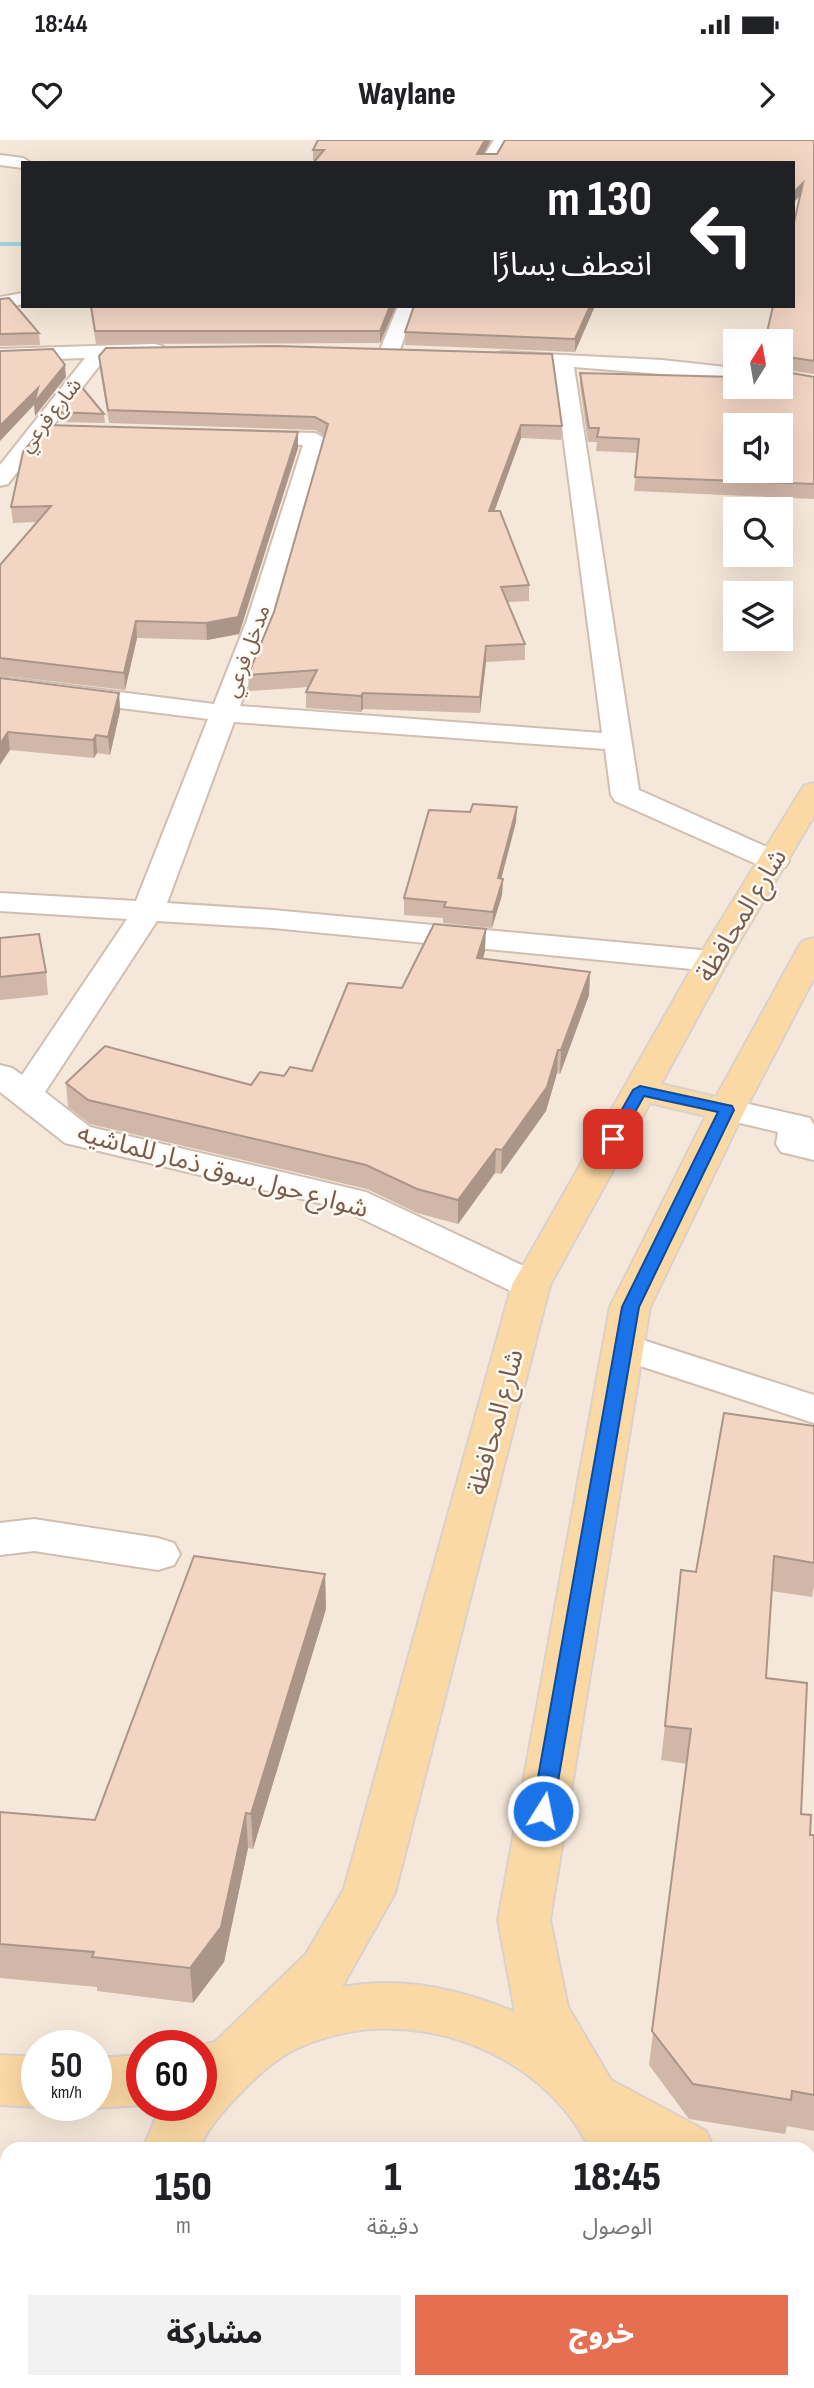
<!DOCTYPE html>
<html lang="ar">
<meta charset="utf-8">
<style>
:root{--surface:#fff;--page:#f2f2f2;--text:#202124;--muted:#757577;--accent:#e76f51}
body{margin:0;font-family:"Sofia Sans Condensed","Noto Sans Arabic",sans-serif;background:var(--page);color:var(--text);direction:rtl;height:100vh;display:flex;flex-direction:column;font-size:26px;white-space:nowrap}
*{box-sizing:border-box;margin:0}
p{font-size:23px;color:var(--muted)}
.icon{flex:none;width:38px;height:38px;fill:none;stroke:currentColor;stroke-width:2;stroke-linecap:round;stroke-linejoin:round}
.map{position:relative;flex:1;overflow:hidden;direction:ltr}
.details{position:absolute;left:0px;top:2002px;width:816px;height:247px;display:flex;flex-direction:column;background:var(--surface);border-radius:21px 21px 0 0;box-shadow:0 7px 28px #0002;direction:rtl}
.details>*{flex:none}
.top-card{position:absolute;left:21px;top:21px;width:774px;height:147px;border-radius:0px;box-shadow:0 7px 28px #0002;direction:rtl;background:#202124;color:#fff;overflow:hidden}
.needle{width:46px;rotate:11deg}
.tools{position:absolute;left:723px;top:189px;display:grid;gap:14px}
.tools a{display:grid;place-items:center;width:70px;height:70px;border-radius:0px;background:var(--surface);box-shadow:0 7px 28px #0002;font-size:35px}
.speed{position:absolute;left:21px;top:1890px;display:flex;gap:14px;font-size:35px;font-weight:700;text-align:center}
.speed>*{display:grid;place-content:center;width:91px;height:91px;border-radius:50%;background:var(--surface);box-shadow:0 7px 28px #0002;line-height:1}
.speed small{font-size:18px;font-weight:400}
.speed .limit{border:10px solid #d22;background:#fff;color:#111}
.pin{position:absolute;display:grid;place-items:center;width:60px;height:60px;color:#fff;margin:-30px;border-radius:14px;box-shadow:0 4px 10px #0006}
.me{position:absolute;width:77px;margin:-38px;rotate:10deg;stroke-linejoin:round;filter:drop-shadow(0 0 5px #0008)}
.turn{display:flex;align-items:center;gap:24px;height:147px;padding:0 28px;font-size:32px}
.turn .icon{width:91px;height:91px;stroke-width:2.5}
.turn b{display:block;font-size:49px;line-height:60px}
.eta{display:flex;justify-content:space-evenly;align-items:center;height:119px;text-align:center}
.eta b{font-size:42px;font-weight:800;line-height:49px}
.cta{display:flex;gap:14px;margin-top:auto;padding:14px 28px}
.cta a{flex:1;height:80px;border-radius:0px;background:var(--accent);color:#fff;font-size:28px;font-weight:800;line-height:80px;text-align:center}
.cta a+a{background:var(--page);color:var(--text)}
.status{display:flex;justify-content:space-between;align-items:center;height:49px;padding:0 35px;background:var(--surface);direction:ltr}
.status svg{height:19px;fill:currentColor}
header{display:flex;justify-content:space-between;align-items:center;height:91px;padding:0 28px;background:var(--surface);font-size:32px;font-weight:800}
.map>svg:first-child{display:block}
</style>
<div class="status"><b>18:44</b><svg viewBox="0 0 49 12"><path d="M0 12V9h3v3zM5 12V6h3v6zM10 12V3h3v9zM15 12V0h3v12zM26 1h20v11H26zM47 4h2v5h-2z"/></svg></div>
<header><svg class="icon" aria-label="forward" viewBox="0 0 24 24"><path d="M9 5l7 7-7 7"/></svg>Waylane<svg class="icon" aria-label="heart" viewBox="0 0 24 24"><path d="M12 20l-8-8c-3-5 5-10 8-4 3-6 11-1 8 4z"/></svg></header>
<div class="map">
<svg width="814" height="2248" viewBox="0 0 814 2248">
<rect width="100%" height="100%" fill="#fdf6ec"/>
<path fill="#f5e8da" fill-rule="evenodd" d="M 0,0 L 814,0 L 814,2248 L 0,2248 ZM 23,23 L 793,23 L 793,166 L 23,166 ZM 735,201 L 780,201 L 780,247 L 735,247 ZM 735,285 L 780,285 L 780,331 L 735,331 ZM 735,369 L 780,369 L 780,415 L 735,415 ZM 735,453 L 780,453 L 780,499 L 735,499 ZM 37,1906 L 96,1906 L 96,1965 L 37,1965 ZM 142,1906 L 201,1906 L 201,1965 L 142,1965 ZM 7,2009 L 808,2009 L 808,2242 L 7,2242 Z"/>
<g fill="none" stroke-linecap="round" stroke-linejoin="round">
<path fill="#a5d3da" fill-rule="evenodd" d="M 0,102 L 23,102 L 23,106 L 0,106 Z"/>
<g stroke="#d1beb0" stroke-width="4">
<path id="minor" d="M 494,0 L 510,0 L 495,23 L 479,23 Z
M 0,15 L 23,18 L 31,23 L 23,23 L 23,28 L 0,25 Z
M 23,153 L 23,164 L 0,169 L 0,157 Z
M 398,166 L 416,166 L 399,212 L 389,218 L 379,212 Z
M 155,204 L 162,206 L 165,210 L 162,214 L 106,217 L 8,344 L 0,346 L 0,325 L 85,218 L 0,221 L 0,209 Z
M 502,212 L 662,220 L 735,228 L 735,240 L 574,227 L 639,650 L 785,715 L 789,721 L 785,727 L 774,730 L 763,727 L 615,661 L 611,655 L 605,609 L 234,582 L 167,763 L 273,770 L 712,811 L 723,814 L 728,821 L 723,828 L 712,831 L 273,788 L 157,781 L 45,952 L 90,987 L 366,1052 L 545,1136 L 550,1145 L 545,1154 L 531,1157 L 517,1154 L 340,1068 L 65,1003 L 0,952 L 0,925 L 12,928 L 22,935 L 127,779 L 0,771 L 0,753 L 136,761 L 208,579 L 0,553 L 0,537 L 214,564 L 247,480 L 303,305 L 246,302 L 235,296 L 238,291 L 315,293 L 326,299 L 273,480 L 240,566 L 602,593 L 554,226 L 495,222 L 492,218 L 495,214 Z
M 727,959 L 810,978 L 814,985 L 814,1020 L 781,1012 L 776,1004 L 778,992 L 715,977 L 709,970 L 715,963 Z
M 624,1194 L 814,1255 L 814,1283 L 610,1216 L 604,1207 L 610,1198 Z
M 34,1379 L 158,1398 L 174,1403 L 180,1414 L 174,1425 L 158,1430 L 34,1411 L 0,1415 L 0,1383 Z"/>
</g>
<g stroke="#dad1cd" stroke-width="4">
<path id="major" d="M 814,643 L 814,676 L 728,821 L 661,944 L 716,957 L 798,808 L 803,801 L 814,798 L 814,838 L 745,970 L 650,1167 L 550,1780 L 568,1867 L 611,1940 L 706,1991 L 714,2009 L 590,2009 C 541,1909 410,1862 307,1904 C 282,1913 261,1932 243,1950 C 225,1969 209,1985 199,2009 L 143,2009 L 161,1965 L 201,1965 L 201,1906 L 198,1906 L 215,1902 L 306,1814 L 344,1749 L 512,1145 L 696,821 L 800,652 L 804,646 ZM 650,963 L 706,976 L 610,1167 L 498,1780 L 515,1872 C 459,1849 403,1836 342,1847 L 395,1753 L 550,1145 Z
M 0,1915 L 37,1917 L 37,1965 L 41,1965 L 37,1967 L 0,1965 Z
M 142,1915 L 142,1965 L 96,1968 L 89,1965 L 96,1965 L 96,1918 Z
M 808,2031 L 814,2033 L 814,2087 L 808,2085 Z
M 0,2078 L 7,2079 L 7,2135 L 0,2134 Z
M 808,2204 L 814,2205 L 814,2248 L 783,2248 L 780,2242 L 808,2242 Z
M 185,2242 L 250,2242 L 253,2248 L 188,2248 Z
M 534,2242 L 680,2242 L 677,2248 L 531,2248 Z"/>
</g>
<use href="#minor" fill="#fff" fill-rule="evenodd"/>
<use href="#major" fill="#fbd9a5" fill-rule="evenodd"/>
</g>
<path fill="#d1b7a8" d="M 318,0 L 491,0 L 483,14 L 814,0 L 814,234 L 780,229 L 780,201 L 800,56 L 313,20 L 313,10 Z
M 0,159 L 39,193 L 40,205 L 0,206 Z
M 90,166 L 396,166 L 380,203 L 96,204 Z
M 414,166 L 595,166 L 575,212 L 405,205 L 405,192 Z
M 99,216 L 562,286 L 561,300 L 521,298 L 494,371 L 529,445 L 529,461 L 507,462 L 525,504 L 525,520 L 486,522 L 480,573 L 363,569 L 361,572 L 306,568 L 306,552 L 308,547 L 249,551 L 248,535 L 274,472 L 325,296 L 315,290 L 109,283 L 100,230 Z
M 580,233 L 735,247 L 814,237 L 814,359 L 634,351 L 638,313 L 596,311 L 597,302 L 588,302 L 580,246 Z
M 58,272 L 104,274 L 105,283 L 59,282 Z
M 298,308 L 239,494 L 207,500 L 137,498 L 125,550 L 0,535 L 0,425 L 37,382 L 13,383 L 11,367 Z
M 0,538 L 119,553 L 120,571 L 110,615 L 97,613 L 94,618 L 10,610 Z
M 517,667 L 516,682 L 501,739 L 503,739 L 502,755 L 492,788 L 443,783 L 443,778 L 404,775 L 404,758 L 470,672 Z
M 0,798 L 46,832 L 48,855 L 0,860 Z
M 485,811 L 483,819 L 590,832 L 589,855 L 560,934 L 557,933 L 546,971 L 501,1034 L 495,1033 L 458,1084 L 417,1073 L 367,1049 L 90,984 L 68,967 L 66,943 L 251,945 L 284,936 L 312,931 Z
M 814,1286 L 814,1446 L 812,1457 L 771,1451 L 766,1538 L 801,1674 L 810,1695 L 814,1695 L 814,1991 L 787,1986 L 785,1994 L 689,1979 L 649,1925 L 687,1624 L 661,1620 L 665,1586 L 696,1432 Z
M 325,1434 L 326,1469 L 253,1709 L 248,1708 L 224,1822 L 193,1863 L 97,1851 L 97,1847 L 0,1838 L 0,1672 L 95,1680 Z"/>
<path fill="#aa9588" d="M 485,0 L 491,0 L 479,23 L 477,14 Z
M 803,43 L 802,54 L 793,63 L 793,53 Z
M 390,166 L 396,166 L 380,203 L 380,191 Z
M 590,166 L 595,166 L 575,212 L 575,199 Z
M 65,225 L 66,237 L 35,276 L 34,265 L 0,301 L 0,286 L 38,248 Z
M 521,285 L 521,298 L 489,386 L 489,371 Z
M 298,292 L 298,308 L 239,494 L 207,500 L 206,483 Z
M 136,481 L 137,498 L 125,550 L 124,533 Z
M 486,506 L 486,522 L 480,573 L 480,557 Z
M 119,553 L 120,571 L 110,615 L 108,597 Z
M 363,553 L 363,569 L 361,572 L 361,556 Z
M 8,592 L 10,610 L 0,625 L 0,604 Z
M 96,595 L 97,613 L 94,618 L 93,600 Z
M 517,667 L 516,682 L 497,755 L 498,738 Z
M 503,739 L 502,755 L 492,788 L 493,772 Z
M 486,789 L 485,811 L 476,841 L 477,818 Z
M 590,832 L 589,855 L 560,934 L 561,910 Z
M 558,910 L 557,933 L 546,971 L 501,1034 L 502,1010 Z
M 496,1009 L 495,1033 L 458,1084 L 458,1060 Z
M 325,1434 L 326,1469 L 253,1709 L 251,1674 Z
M 246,1673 L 248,1708 L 224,1822 L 193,1863 L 190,1828 Z
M 89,2242 L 96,2242 L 97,2248 L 88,2248 Z"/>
<path fill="#f3d5c3" stroke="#aa9588" stroke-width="2" fill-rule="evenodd" d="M 318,0 L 485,0 L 477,14 L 497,14 L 505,0 L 814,0 L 814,221 L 782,216 L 780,222 L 780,201 L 765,201 L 773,166 L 793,166 L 793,87 L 803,43 L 793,53 L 793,23 L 313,23 L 324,10 L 313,10 Z
M 9,158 L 39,193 L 0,194 L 0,159 Z
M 91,166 L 390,166 L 380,191 L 95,191 Z
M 414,166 L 590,166 L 575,199 L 405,192 Z
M 276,206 L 552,214 L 562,286 L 521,285 L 489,371 L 500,371 L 529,445 L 501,447 L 525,504 L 486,506 L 480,557 L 363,553 L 361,556 L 306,552 L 317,530 L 248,535 L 274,472 L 328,284 L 315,277 L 108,270 L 99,216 L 106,208 Z
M 53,209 L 65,225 L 34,263 L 38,248 L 0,286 L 0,211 Z
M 780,231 L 814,237 L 814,344 L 635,337 L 639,299 L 597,297 L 599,288 L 589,288 L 580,233 L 735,237 L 735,247 L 780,247 ZM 735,285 L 780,285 L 780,331 L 735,331 Z
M 80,245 L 104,274 L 58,272 Z
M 45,285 L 298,292 L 238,477 L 206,483 L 136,481 L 124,533 L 0,518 L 0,425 L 51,366 L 11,367 L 23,312 Z
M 0,538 L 119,553 L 108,597 L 96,595 L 93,600 L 8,592 L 0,604 Z
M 473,664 L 517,667 L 498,738 L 503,739 L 493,772 L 444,767 L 446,762 L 404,758 L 429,670 L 470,672 Z
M 434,784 L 486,789 L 477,818 L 590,832 L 561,910 L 558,910 L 547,947 L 502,1010 L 496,1009 L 458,1060 L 417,1049 L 366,1025 L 88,960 L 66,943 L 105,906 L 251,945 L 260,932 L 284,936 L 290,927 L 312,931 L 348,843 L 402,848 Z
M 39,794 L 46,832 L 0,837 L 0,798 Z
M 724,1273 L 814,1286 L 814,1423 L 774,1416 L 766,1538 L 807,1543 L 801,1674 L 811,1675 L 810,1695 L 814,1695 L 814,1955 L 792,1951 L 791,1960 L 693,1944 L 652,1891 L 691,1589 L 665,1586 L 681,1430 L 696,1432 Z
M 194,1416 L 325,1434 L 251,1674 L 246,1673 L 221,1787 L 190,1828 L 92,1817 L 94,1812 L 0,1804 L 0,1672 L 95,1680 Z
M 0,2212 L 7,2213 L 7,2242 L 89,2242 L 88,2248 L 0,2248 Z"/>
<path fill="#1a73e8" stroke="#114b97" stroke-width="2" d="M 640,946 L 732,966 L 734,970 L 639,1167 L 553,1671 L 550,1677 L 535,1677 L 532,1671 L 622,1167 L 718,972 L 644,956 L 618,1002 L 608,1002 L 605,999 L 633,950 Z"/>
<g text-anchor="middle" stroke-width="5" stroke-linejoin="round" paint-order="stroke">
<g font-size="21" fill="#7a5c4d" stroke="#fffaf3">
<text transform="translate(50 275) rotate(-52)" y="7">شارع فرعي</text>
<text transform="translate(247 511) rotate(-70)" y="7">مدخل فرعي</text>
</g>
<g font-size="26" fill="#7a5c4d" stroke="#fffaf3">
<text transform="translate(741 775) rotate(-59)" y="9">شارع المحافظة</text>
<text transform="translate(223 1030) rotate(15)" y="9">شوارع حول سوق ذمار للماشيه</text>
<text transform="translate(495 1282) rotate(-75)" y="9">شارع المحافظة</text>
</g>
</g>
</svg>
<div class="tools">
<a><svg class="needle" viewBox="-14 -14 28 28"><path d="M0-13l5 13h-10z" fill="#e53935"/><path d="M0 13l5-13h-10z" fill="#757577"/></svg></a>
<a><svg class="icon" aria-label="sound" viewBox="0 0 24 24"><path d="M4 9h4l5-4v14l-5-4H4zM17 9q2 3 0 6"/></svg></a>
<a><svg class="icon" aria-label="search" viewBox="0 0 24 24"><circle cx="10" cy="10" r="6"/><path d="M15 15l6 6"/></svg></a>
<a><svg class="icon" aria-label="layers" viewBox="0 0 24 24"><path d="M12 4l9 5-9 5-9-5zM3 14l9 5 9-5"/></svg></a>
</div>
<div class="speed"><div>50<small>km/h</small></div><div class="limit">60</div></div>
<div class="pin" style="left:613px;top:999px;background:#d93025"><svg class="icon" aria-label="arrive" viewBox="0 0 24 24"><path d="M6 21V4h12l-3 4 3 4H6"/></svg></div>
<svg class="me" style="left:543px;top:1671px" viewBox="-20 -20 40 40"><circle r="17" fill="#1a73e8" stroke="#fff" stroke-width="3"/><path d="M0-11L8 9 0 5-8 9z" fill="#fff"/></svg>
<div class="top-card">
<div class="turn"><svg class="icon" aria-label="left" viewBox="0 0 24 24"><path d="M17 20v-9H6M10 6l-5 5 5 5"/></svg><div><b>130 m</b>انعطف يسارًا</div></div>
</div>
<section class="details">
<div class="eta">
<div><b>18:45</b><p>الوصول</p></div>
<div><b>1</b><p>دقيقة</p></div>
<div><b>150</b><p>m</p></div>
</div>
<div class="cta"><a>خروج</a><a>مشاركة</a></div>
</section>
</div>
